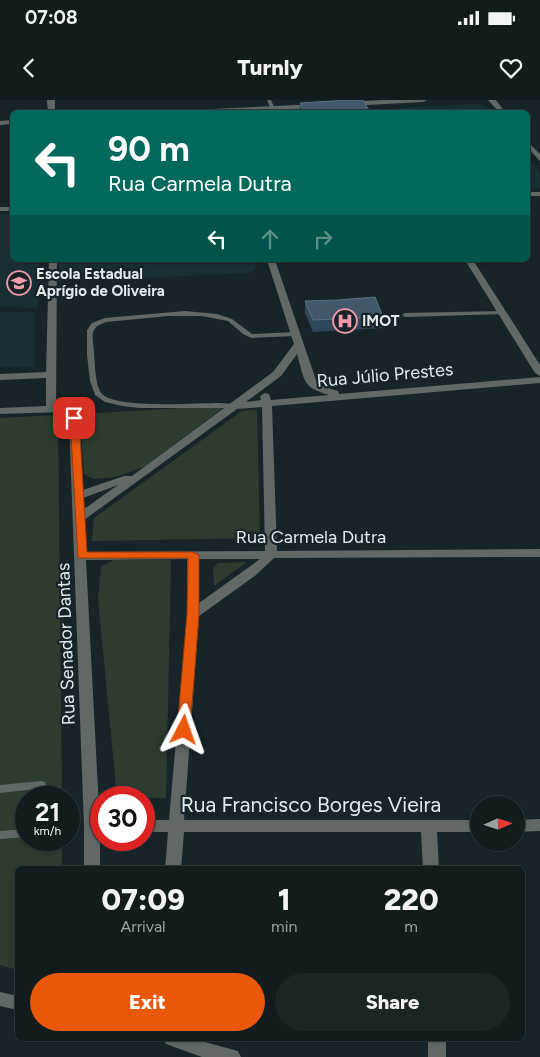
<!DOCTYPE html>
<meta charset="utf-8">
<style>
:root{--surface:#121c1e;--page:#1b2527;--text:#f1f3f6;--muted:#9ca1a4;--line:#313a3c;--accent:#ea580c}
body{margin:0;font-family:Figtree,sans-serif;background:var(--page);color:var(--text);height:100vh;display:flex;flex-direction:column;font-size:19px;white-space:nowrap}
*{box-sizing:border-box;margin:0}
p{font-size:16px;color:var(--muted)}
.icon{flex:none;width:28px;height:28px;fill:none;stroke:currentColor;stroke-width:2;stroke-linecap:round;stroke-linejoin:round}
.map{position:relative;flex:1;overflow:hidden}
.side{position:absolute;left:15px;top:766px;width:510px;height:175px;display:flex;flex-direction:column;background:var(--surface);border-radius:8px;box-shadow:0 1px 4px #0004,0 0 0 1px var(--line)}
.side>*{flex:none}
.guide{position:absolute;left:10px;top:10px;width:520px;height:152px;border-radius:8px;box-shadow:0 1px 4px #0004,0 0 0 1px var(--line);background:#00695c;color:#fff;overflow:hidden}
.needle{width:32px;rotate:87deg}
.controls{position:absolute;left:470px;top:696px;display:grid;gap:10px}
.controls a{display:grid;place-items:center;width:55px;height:55px;border-radius:50%;background:var(--surface);box-shadow:0 1px 4px #0004,0 0 0 1px var(--line);font-size:25px}
.speed{position:absolute;left:15px;top:686px;display:flex;gap:10px;font-size:25px;font-weight:700;text-align:center}
.speed>*{display:grid;place-content:center;width:65px;height:65px;border-radius:50%;background:var(--surface);box-shadow:0 1px 4px #0004,0 0 0 1px var(--line);line-height:1}
.speed small{font-size:12px;font-weight:400}
.speed .limit{border:8px solid #d22;background:#fff;color:#111}
.pin{position:absolute;display:grid;place-items:center;width:42px;height:42px;color:#fff;margin:-21px;border-radius:10px;box-shadow:0 2px 8px #0006}
.me{position:absolute;width:55px;margin:-28px;rotate:4deg;stroke-linejoin:round;filter:drop-shadow(0 0 4px #0008)}
.turn{display:flex;align-items:center;gap:18px;height:105px;padding:0 15px;font-size:22px}
.turn .icon{width:65px;height:65px;stroke-width:2.5}
.turn b{display:block;font-size:35px;line-height:42px}
.lanes{display:flex;align-items:center;height:48px;padding:0 15px;background:#0003;justify-content:center;gap:25px;direction:ltr}
.lanes .off{opacity:.35}
.eta{display:flex;justify-content:space-evenly;align-items:center;height:85px;text-align:center}
.eta b{font-size:30px;font-weight:800;line-height:35px}
.action{display:flex;gap:10px;margin-top:auto;padding:10px 15px}
.action a{flex:1;height:58px;border-radius:30px;background:var(--accent);color:#fff;font-size:20px;font-weight:800;line-height:58px;text-align:center}
.action a+a{background:var(--page);color:var(--text)}
.status{display:flex;justify-content:space-between;align-items:center;height:35px;padding:0 25px;background:var(--surface);direction:ltr}
.status svg{height:14px;fill:currentColor}
header{display:flex;justify-content:space-between;align-items:center;height:65px;padding:0 15px;background:var(--surface);font-size:22px;font-weight:800}
.map>svg:first-child{display:block}
</style>
<div class="status"><b>07:08</b><svg viewBox="0 0 49 12"><path d="M0 12V9h3v3zM5 12V6h3v6zM10 12V3h3v9zM15 12V0h3v12zM26 1h20v11H26zM47 4h2v5h-2z"/></svg></div>
<header><svg class="icon" aria-label="back" viewBox="0 0 24 24"><path d="M15 5l-7 7 7 7"/></svg>Turnly<svg class="icon" aria-label="heart" viewBox="0 0 24 24"><path d="M12 20l-8-8c-3-5 5-10 8-4 3-6 11-1 8 4z"/></svg></header>
<div class="map">
<svg width="540" height="957" viewBox="0 0 540 957">
<rect width="100%" height="100%" fill="#182528"/>
<path fill="#1a2f34" d="M 473,4 L 483,5 L 491,12 L 390,12 L 393,9 L 414,7 Z
M 528,58 L 540,73 L 540,88 L 528,88 Z
M 0,114 L 12,114 L 12,160 L 40,160 L 38,208 L 0,207 Z
M 59,160 L 254,160 L 256,168 L 250,173 L 59,182 Z
M 0,212 L 35,212 L 35,267 L 0,267 Z"/>
<path fill="#2c3d30" d="M 217,306 L 223,308 L 144,367 L 115,377 L 94,379 L 84,374 L 80,314 Z
M 257,310 L 260,438 L 92,441 L 94,418 L 242,311 Z
M 58,315 L 62,697 L 26,698 L 26,740 L 62,740 L 62,769 L 18,769 L 17,870 L 0,865 L 0,318 Z
M 114,460 L 171,460 L 166,698 L 117,697 L 98,499 L 101,467 Z
M 247,462 L 214,486 L 213,468 L 218,463 Z"/>
<g fill="none" stroke-linecap="round" stroke-linejoin="round">
<path fill="#616866" fill-rule="evenodd" d="M 267,0 L 271,0 L 275,9 L 271,9 Z
M 185,211 L 217,214 L 232,219 L 252,234 L 295,232 L 298,234 L 295,236 L 251,238 L 243,234 L 228,221 L 202,216 L 168,216 L 106,222 C 88,228 93,236 94,253 C 95,263 95,286 102,294 C 116,309 198,303 220,303 L 233,304 L 237,306 L 233,308 L 140,308 L 122,306 L 105,302 L 95,295 L 90,281 L 87,255 L 87,230 L 92,223 L 105,218 Z
M 502,211 L 504,212 L 504,214 L 405,217 L 402,215 L 405,213 Z
M 41,681 L 45,682 L 46,685 L 45,688 L 0,693 L 0,685 Z
M 26,729 L 26,737 L 0,739 L 0,731 Z"/>
<path fill="#616866" fill-rule="evenodd" d="M 47,0 L 55,0 L 55,12 L 48,12 Z
M 383,0 L 427,0 L 423,2 L 348,6 L 344,4 L 348,2 Z
M 488,0 L 496,0 L 505,12 L 499,12 Z
M 319,4 L 320,6 L 316,8 L 223,12 L 184,12 L 188,10 Z
M 12,20 L 12,24 L 0,25 L 0,21 Z
M 528,42 L 540,54 L 540,61 L 528,48 Z
M 528,92 L 540,92 L 540,96 L 528,96 Z
M 0,107 L 12,107 L 12,111 L 0,111 Z
M 49,160 L 57,160 L 56,306 L 74,309 L 79,319 L 83,390 L 124,376 L 132,376 L 273,272 L 294,244 L 267,160 L 275,160 L 317,283 L 321,286 L 338,291 L 339,294 L 540,277 L 540,283 L 272,306 L 277,451 L 540,449 L 540,457 L 274,458 L 256,475 L 199,516 L 184,720 L 479,720 L 479,732 L 437,732 L 439,769 L 423,769 L 421,732 L 184,732 L 181,769 L 165,769 L 168,732 L 144,732 L 144,720 L 169,720 L 187,514 L 187,459 L 86,460 L 100,727 L 100,769 L 84,769 L 84,727 L 69,319 L 66,313 L 63,312 L 0,314 L 0,308 L 46,306 L 46,278 L 0,280 L 0,274 L 46,272 ZM 297,254 C 305,280 301,287 329,295 L 271,300 L 269,294 L 265,293 L 260,296 L 261,300 L 246,302 L 281,276 ZM 262,307 L 265,451 L 86,452 L 84,420 L 237,309 ZM 118,385 L 84,409 L 83,398 ZM 199,459 L 260,459 L 199,503 Z
M 465,160 L 473,160 L 540,265 L 540,276 L 535,273 Z
M 540,719 L 540,731 L 516,732 L 516,720 Z
M 0,892 L 18,896 L 18,910 L 0,906 Z
M 163,939 L 194,939 L 238,951 L 241,957 L 202,957 L 166,944 Z
M 428,939 L 446,939 L 446,957 L 428,957 Z"/>
</g>
<path fill="#2f475b" d="M 300,3 L 370,12 L 300,12 Z
M 305,201 L 383,217 L 383,228 L 313,232 L 305,213 Z"/>
<path fill="#42596b" stroke="#5b707f" d="M 350,0 L 363,0 L 370,12 L 304,12 L 300,3 Z
M 375,197 L 383,217 L 313,220 L 305,201 L 338,200 Z"/>
<path fill="#ea580c" stroke="#983908" d="M 71,316 L 74,316 L 79,318 L 87,452 L 193,452 L 199,455 L 199,514 L 190,630 L 188,633 L 179,633 L 177,630 L 187,514 L 188,458 L 78,458 L 70,318 Z"/>
<defs>
<g id="school-ring" transform="scale(1.25)"><circle r="9.5" fill="#182528" stroke="#f39aaa" stroke-width="1.5"/><path d="M0-5L7-2L0 1L-7-2ZM-4 1L0 2.5L4 1V4Q0 6-4 4Z" fill="#f39aaa"/></g>
<g id="hospital-ring" transform="scale(1.25)"><circle r="9.5" fill="#182528" stroke="#f39aaa" stroke-width="1.5"/><path d="M-5-5h3v3.5h4V-5h3V5h-3V1.5h-4V5h-3Z" fill="#f39aaa"/></g>
</defs>
<g fill-rule="evenodd">
<use href="#school-ring" x="19" y="183"/>
<use href="#hospital-ring" x="345" y="221"/>
</g>
<g text-anchor="middle" stroke-width="4.5" stroke-linejoin="round" paint-order="stroke">
<g font-size="15" font-weight="bold" fill="#e1eaec" stroke="#182528" text-anchor="start">
<text x="36" y="179">Escola Estadual<tspan x="36" dy="17">Aprígio de Oliveira</tspan></text>
<text x="362" y="226">IMOT</text>
</g>
<g font-size="18" fill="#e1eaec" stroke="#182528">
<text transform="translate(385 275) rotate(-5)" y="6">Rua Júlio Prestes</text>
<text x="311" y="443">Rua Carmela Dutra</text>
<text transform="translate(66 544) rotate(-92)" y="6">Rua Senador Dantas</text>
</g>
<g font-size="21" fill="#e1eaec" stroke="#182528">
<text x="311" y="712">Rua Francisco Borges Vieira</text>
</g>
</g>
</svg>
<div class="controls">
<a><svg class="needle" viewBox="-14 -14 28 28"><path d="M0-13l5 13h-10z" fill="#e53935"/><path d="M0 13l5-13h-10z" fill="#9ca1a4"/></svg></a>
</div>
<div class="speed"><div>21<small>km/h</small></div><div class="limit">30</div></div>
<div class="pin" style="left:74px;top:318px;background:#d93025"><svg class="icon" aria-label="arrive" viewBox="0 0 24 24"><path d="M6 21V4h12l-3 4 3 4H6"/></svg></div>
<svg class="me" style="left:184px;top:630px" viewBox="-20 -20 40 40"><path d="M0-17L14 15 0 8-14 15z" fill="#ea580c" stroke="#fff" stroke-width="4"/></svg>
<div class="guide">
<div class="turn"><svg class="icon" aria-label="left" viewBox="0 0 24 24"><path d="M17 20v-9H6M10 6l-5 5 5 5"/></svg><div><b>90 m</b>Rua Carmela Dutra</div></div>
<div class="lanes"><svg class="icon" aria-label="left" viewBox="0 0 24 24"><path d="M17 20v-9H6M10 6l-5 5 5 5"/></svg><svg class="icon off" aria-label="ahead" viewBox="0 0 24 24"><path d="M12 20V5M6 11l6-6 6 6"/></svg><svg class="icon off" aria-label="right" viewBox="0 0 24 24"><path d="M7 20v-9h11M14 6l5 5-5 5"/></svg></div>
</div>
<section class="side">
<div class="eta">
<div><b>07:09</b><p>Arrival</p></div>
<div><b>1</b><p>min</p></div>
<div><b>220</b><p>m</p></div>
</div>
<div class="action"><a>Exit</a><a>Share</a></div>
</section>
</div>
